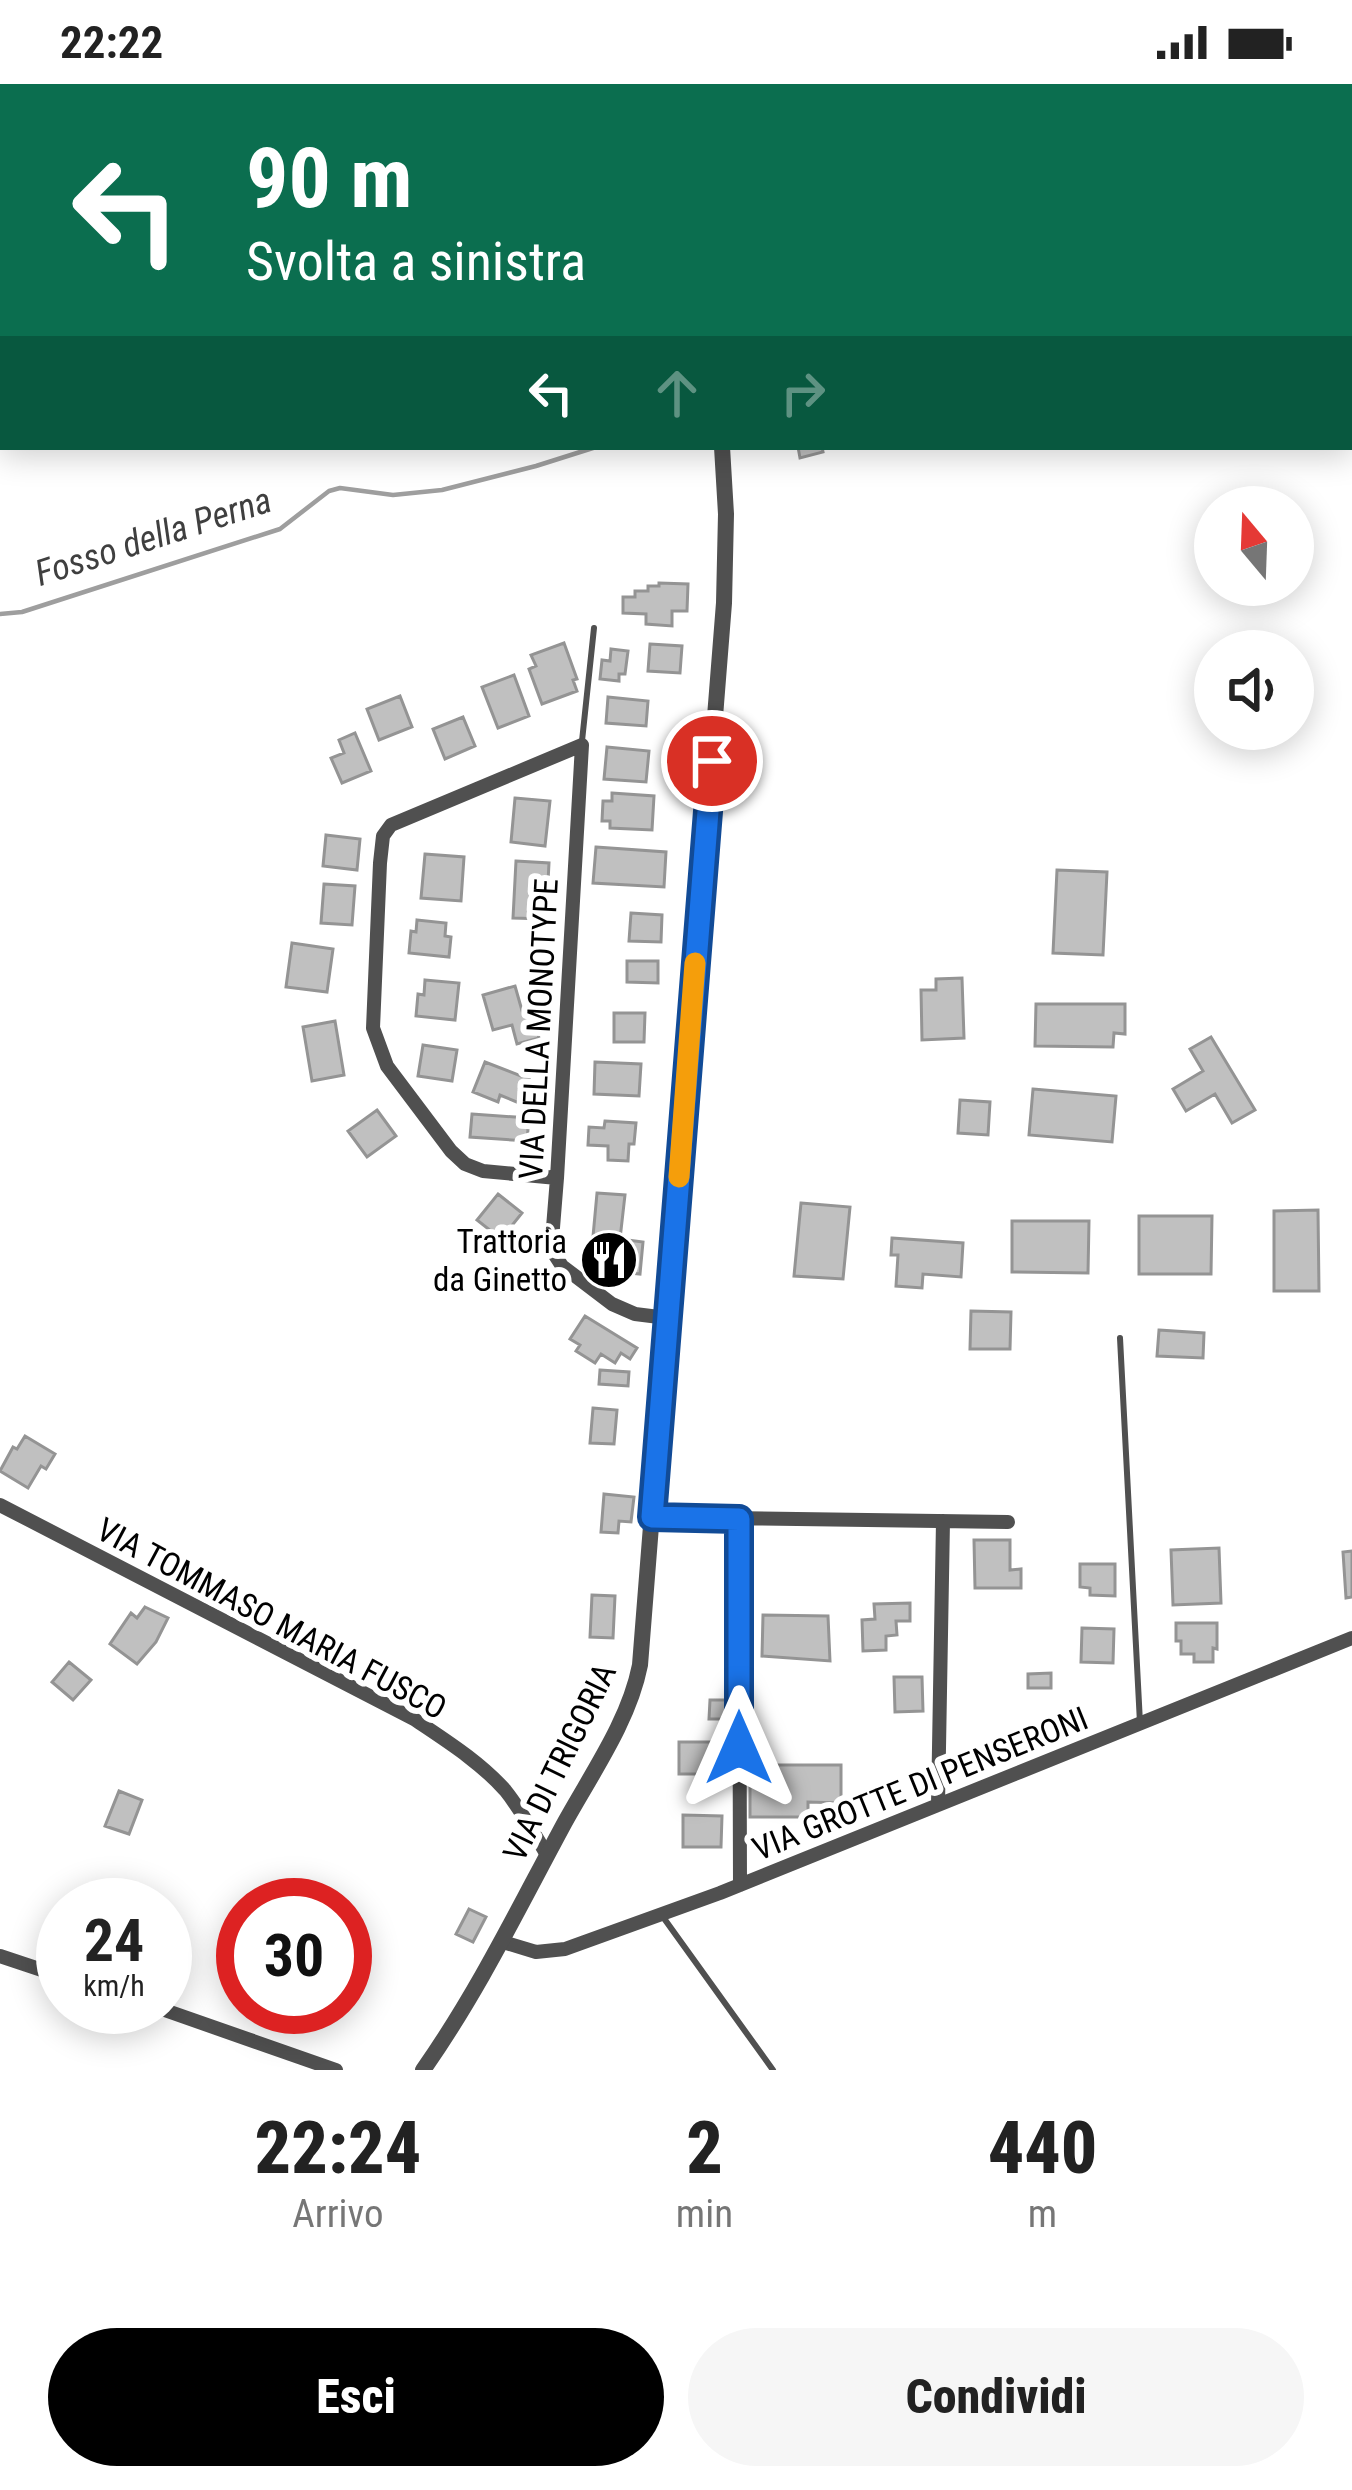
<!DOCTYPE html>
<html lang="it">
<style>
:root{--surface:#fff;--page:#f6f6f6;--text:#222;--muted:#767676;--accent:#000}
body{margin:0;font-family:"Roboto Condensed",sans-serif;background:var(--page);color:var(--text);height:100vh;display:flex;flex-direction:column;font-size:45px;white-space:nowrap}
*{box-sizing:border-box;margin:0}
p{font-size:39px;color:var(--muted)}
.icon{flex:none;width:66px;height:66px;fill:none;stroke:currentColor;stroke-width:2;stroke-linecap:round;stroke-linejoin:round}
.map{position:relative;height:1986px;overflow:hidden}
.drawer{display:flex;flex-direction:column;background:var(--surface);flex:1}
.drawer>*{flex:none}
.banner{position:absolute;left:0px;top:0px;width:1353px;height:366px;box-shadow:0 6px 30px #0003;background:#0b6e4f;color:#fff;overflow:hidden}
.needle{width:78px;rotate:341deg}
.fabs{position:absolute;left:1194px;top:402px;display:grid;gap:24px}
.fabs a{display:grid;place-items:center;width:120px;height:120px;border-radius:50%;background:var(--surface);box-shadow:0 6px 30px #0003;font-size:60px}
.speed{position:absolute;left:36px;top:1794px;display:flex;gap:24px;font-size:60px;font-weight:700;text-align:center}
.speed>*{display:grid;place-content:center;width:156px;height:156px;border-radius:50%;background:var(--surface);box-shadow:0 6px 30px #0003;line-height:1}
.speed small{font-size:30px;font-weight:400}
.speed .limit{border:18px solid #d22;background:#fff;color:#111}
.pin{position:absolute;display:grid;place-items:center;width:102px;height:102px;color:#fff;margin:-51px;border:6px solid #fff;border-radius:50%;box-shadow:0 3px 12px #0007}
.me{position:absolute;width:132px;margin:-66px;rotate:0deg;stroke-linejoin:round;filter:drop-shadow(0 0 9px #0008)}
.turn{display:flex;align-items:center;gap:42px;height:252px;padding:0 48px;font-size:54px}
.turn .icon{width:156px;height:156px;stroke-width:2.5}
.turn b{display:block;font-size:84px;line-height:102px}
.lanes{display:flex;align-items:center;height:114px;padding:0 48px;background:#0003;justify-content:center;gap:60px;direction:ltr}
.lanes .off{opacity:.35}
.eta{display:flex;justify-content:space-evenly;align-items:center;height:204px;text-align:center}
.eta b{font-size:72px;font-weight:800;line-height:84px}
.action{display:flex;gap:24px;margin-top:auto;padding:24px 48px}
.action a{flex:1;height:138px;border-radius:72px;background:var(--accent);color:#fff;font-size:48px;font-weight:800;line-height:138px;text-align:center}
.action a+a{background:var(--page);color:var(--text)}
.status{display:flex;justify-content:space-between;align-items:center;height:84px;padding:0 60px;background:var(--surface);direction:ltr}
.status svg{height:33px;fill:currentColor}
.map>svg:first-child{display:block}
</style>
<div class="status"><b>22:22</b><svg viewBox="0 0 49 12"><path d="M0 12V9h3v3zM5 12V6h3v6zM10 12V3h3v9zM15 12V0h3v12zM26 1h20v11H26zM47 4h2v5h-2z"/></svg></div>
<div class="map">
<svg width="1352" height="1986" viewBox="0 0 1352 1986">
<rect width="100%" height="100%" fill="#fff"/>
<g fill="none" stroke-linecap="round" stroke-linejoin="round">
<path stroke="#9e9e9e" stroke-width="4.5" d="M 1350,60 L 1352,61
M 0,530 L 22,528 L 280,445 L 329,407 L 340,404 L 393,411 L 442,406 L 536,382 L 596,363"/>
</g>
<path fill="#c0c0c0" stroke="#949494" stroke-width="3" d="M 268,0 L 330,0 L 331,2 L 269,3 Z
M 798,363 L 822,363 L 823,368 L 800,374 Z
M 659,499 L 688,500 L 687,527 L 672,527 L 672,542 L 646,540 L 646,530 L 623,529 L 623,513 L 635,513 L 635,507 L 648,507 L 648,502 L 659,502 Z
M 564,559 L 577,595 L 573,596 L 577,607 L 542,620 L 529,585 L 536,582 L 531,571 Z
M 650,560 L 682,562 L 680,589 L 648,587 Z
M 611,565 L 628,567 L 625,590 L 619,590 L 619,597 L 600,595 L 602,576 L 610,577 Z
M 514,591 L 529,632 L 498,644 L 482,603 Z
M 400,612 L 412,643 L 379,656 L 367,625 Z
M 608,613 L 648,617 L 646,642 L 606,639 Z
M 463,633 L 475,662 L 445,675 L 433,645 Z
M 355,649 L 371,687 L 342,699 L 331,674 L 344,669 L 339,656 Z
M 607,663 L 649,667 L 646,698 L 604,695 Z
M 612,709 L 654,712 L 652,746 L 610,744 L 610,737 L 602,737 L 603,717 L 612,717 Z
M 515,714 L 550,717 L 545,762 L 511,758 Z
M 326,751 L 360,755 L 357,786 L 323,782 Z
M 596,763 L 666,768 L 664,803 L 593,799 Z
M 425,770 L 464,773 L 461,817 L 421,814 Z
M 516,777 L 549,779 L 546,835 L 513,834 Z
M 1057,786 L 1107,788 L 1103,871 L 1053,869 Z
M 324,800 L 355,802 L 352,841 L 321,839 Z
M 631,829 L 662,831 L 661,858 L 629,857 Z
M 417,836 L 446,839 L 445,852 L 451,853 L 449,873 L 409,869 L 411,847 L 416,848 Z
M 292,859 L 333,865 L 327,908 L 286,903 Z
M 627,877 L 658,877 L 658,899 L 627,898 Z
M 962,894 L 964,954 L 922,956 L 921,906 L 936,906 L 936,895 Z
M 425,896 L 459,899 L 455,936 L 416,932 L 418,910 L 424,911 Z
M 515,902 L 523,930 L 532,927 L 539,954 L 517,960 L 512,941 L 493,946 L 483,911 Z
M 1036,920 L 1125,920 L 1125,950 L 1114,949 L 1113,963 L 1035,962 Z
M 614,929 L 645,929 L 644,958 L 614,958 Z
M 335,937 L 344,991 L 312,997 L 303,943 Z
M 1211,953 L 1255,1026 L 1232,1039 L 1215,1010 L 1186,1027 L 1173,1005 L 1203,987 L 1190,965 Z
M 423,961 L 457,966 L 452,997 L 418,992 Z
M 485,978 L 529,995 L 519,1019 L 500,1011 L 498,1018 L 473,1008 Z
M 595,978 L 641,980 L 639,1012 L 594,1010 Z
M 1033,1005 L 1116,1012 L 1112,1058 L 1029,1051 Z
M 960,1016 L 990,1018 L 988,1051 L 958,1049 Z
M 377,1026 L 396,1052 L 367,1073 L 348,1047 Z
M 472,1030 L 529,1034 L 527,1057 L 470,1053 Z
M 605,1037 L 636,1039 L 634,1060 L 629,1060 L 628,1077 L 608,1076 L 608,1062 L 588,1061 L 589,1043 L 604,1044 Z
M 597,1109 L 625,1111 L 620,1155 L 643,1158 L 640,1190 L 590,1185 Z
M 498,1110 L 522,1129 L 501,1155 L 477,1136 Z
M 801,1119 L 850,1123 L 843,1195 L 794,1192 Z
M 1318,1126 L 1319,1207 L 1274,1207 L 1274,1127 Z
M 1139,1132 L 1212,1132 L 1211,1190 L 1139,1190 Z
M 1012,1137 L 1089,1137 L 1088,1189 L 1012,1188 Z
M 892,1154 L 963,1159 L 961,1193 L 923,1190 L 922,1204 L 896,1202 L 898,1171 L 891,1171 Z
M 971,1227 L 1011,1228 L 1010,1265 L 970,1265 Z
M 585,1232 L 637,1264 L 630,1275 L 621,1269 L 615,1279 L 601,1270 L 595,1279 L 576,1267 L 580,1261 L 570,1255 Z
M 1159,1246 L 1204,1249 L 1203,1274 L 1157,1272 Z
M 600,1286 L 629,1288 L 628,1302 L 599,1300 Z
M 593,1324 L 617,1326 L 614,1360 L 590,1359 Z
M 25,1352 L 55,1370 L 46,1385 L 41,1382 L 28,1404 L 0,1387 L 13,1363 L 17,1365 Z
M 604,1410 L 634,1413 L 631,1438 L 619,1437 L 618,1449 L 601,1448 Z
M 974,1456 L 1010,1456 L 1010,1486 L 1021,1485 L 1021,1504 L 975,1504 Z
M 1219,1464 L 1221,1519 L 1173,1521 L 1171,1466 Z
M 1352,1467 L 1352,1513 L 1346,1514 L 1343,1468 Z
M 1080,1480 L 1115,1480 L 1115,1512 L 1090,1511 L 1090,1504 L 1080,1503 Z
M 592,1511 L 615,1512 L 613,1554 L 590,1553 Z
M 910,1519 L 910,1537 L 896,1537 L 897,1551 L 886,1552 L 886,1566 L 863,1567 L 862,1536 L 875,1535 L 874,1520 Z
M 145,1523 L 168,1534 L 156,1558 L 137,1580 L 110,1560 L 131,1529 L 137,1534 Z
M 763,1531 L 828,1532 L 830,1577 L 762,1572 Z
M 1176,1539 L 1217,1539 L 1217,1565 L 1213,1564 L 1213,1578 L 1194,1578 L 1194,1570 L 1181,1570 L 1181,1557 L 1176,1557 Z
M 1082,1544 L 1114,1545 L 1113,1579 L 1081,1578 Z
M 69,1578 L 91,1596 L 73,1616 L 52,1598 Z
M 1051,1589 L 1051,1604 L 1028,1604 L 1028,1590 Z
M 894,1593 L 922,1593 L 923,1627 L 895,1628 Z
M 710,1616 L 728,1616 L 727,1635 L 709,1635 Z
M 679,1658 L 712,1658 L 712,1690 L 679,1690 Z
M 750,1681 L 841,1681 L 841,1719 L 808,1718 L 808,1733 L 750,1733 Z
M 119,1707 L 142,1716 L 129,1750 L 105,1742 Z
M 683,1731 L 722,1732 L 721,1763 L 683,1763 Z
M 469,1825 L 486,1833 L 473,1858 L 456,1850 Z"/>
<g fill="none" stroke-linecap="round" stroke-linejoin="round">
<path stroke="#505050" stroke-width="6" d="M 98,0 L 99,3
M 105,3 L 115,0
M 425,3 L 434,0
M 582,657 L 594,544
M 1120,1254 L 1140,1639
M 663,1833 L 773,1986"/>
<path stroke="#505050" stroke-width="14" d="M 970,0 L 971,3
M 1086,0 L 1087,3
M 557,1094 L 483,1087 L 465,1080 L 451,1067 L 387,982 L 373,944 L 380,779 L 383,752 L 391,741 L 582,661 L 557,1094 L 552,1156 L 553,1168 L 562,1182 L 612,1220 L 635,1230 L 667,1234
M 0,1421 L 414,1635 C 445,1656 479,1677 505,1706 C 521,1726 534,1749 547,1771
M 652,1433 L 1008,1438
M 739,1435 L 740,1801
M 938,1721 L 943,1437
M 503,1858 L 536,1868 L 565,1865 L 720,1809 L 1352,1554
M 0,1872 L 63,1893
M 156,1923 L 336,1986"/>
<path stroke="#505050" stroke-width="16" d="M 665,0 L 665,3
M 423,1986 C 478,1908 519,1823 565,1738 C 592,1689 629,1637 640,1581 L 724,519 L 726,430 L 722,363"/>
</g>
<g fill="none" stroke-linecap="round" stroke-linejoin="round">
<g stroke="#114b97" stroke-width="30">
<path id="route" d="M 712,677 L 652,1433 L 739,1435 L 739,1664"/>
</g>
<use href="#route" stroke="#1a73e8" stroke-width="21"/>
<path stroke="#f59e0b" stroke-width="21" d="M 679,1093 L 695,879"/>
</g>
<defs>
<g id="restaurant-disc" transform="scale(3)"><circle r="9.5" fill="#000" stroke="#fff"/><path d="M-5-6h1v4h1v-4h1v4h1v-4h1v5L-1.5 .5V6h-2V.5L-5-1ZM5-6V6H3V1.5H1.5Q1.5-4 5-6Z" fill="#fff"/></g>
</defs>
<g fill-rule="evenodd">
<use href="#restaurant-disc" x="609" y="1176"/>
</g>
<g text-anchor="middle" stroke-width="12" stroke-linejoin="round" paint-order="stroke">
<g font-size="33" fill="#000" stroke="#fff">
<text transform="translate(538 945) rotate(-87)" y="12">VIA DELLA MONOTYPE</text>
<text transform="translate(272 1534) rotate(28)" y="12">VIA TOMMASO MARIA FUSCO</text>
<text transform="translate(559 1678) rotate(-64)" y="12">VIA DI TRIGORIA</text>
<text transform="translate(920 1699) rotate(-22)" y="12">VIA GROTTE DI PENSERONI</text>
</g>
<g font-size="33" fill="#000" stroke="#fff" text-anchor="end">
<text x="567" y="1169">Trattoria<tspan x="567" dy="38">da Ginetto</tspan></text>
</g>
<g font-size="36" font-style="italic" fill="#3f3f3f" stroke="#fff">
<text transform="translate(153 452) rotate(-18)" y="13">Fosso della Perna</text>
</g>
</g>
</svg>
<div class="fabs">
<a><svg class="needle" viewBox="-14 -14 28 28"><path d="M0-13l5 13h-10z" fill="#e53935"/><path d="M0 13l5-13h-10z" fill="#767676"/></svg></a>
<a><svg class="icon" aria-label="sound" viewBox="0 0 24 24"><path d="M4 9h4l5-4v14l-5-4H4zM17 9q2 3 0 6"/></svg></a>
</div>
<div class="speed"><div>24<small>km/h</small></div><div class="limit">30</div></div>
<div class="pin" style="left:712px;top:677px;background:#d93025"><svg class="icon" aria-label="arrive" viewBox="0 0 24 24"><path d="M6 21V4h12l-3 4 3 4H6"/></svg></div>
<svg class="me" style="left:739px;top:1664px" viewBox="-20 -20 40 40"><path d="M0-17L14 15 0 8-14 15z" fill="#1a73e8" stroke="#fff" stroke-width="4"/></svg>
<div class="banner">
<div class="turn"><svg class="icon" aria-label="left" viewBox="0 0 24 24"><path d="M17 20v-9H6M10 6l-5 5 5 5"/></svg><div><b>90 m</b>Svolta a sinistra</div></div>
<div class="lanes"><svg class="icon" aria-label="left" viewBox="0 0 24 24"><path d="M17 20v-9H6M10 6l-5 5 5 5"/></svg><svg class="icon off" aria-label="ahead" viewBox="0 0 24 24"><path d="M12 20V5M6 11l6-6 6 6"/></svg><svg class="icon off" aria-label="right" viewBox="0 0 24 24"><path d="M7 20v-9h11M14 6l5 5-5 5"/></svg></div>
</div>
</div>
<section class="drawer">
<div class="eta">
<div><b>22:24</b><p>Arrivo</p></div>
<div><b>2</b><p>min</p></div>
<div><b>440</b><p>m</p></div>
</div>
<div class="action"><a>Esci</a><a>Condividi</a></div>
</section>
